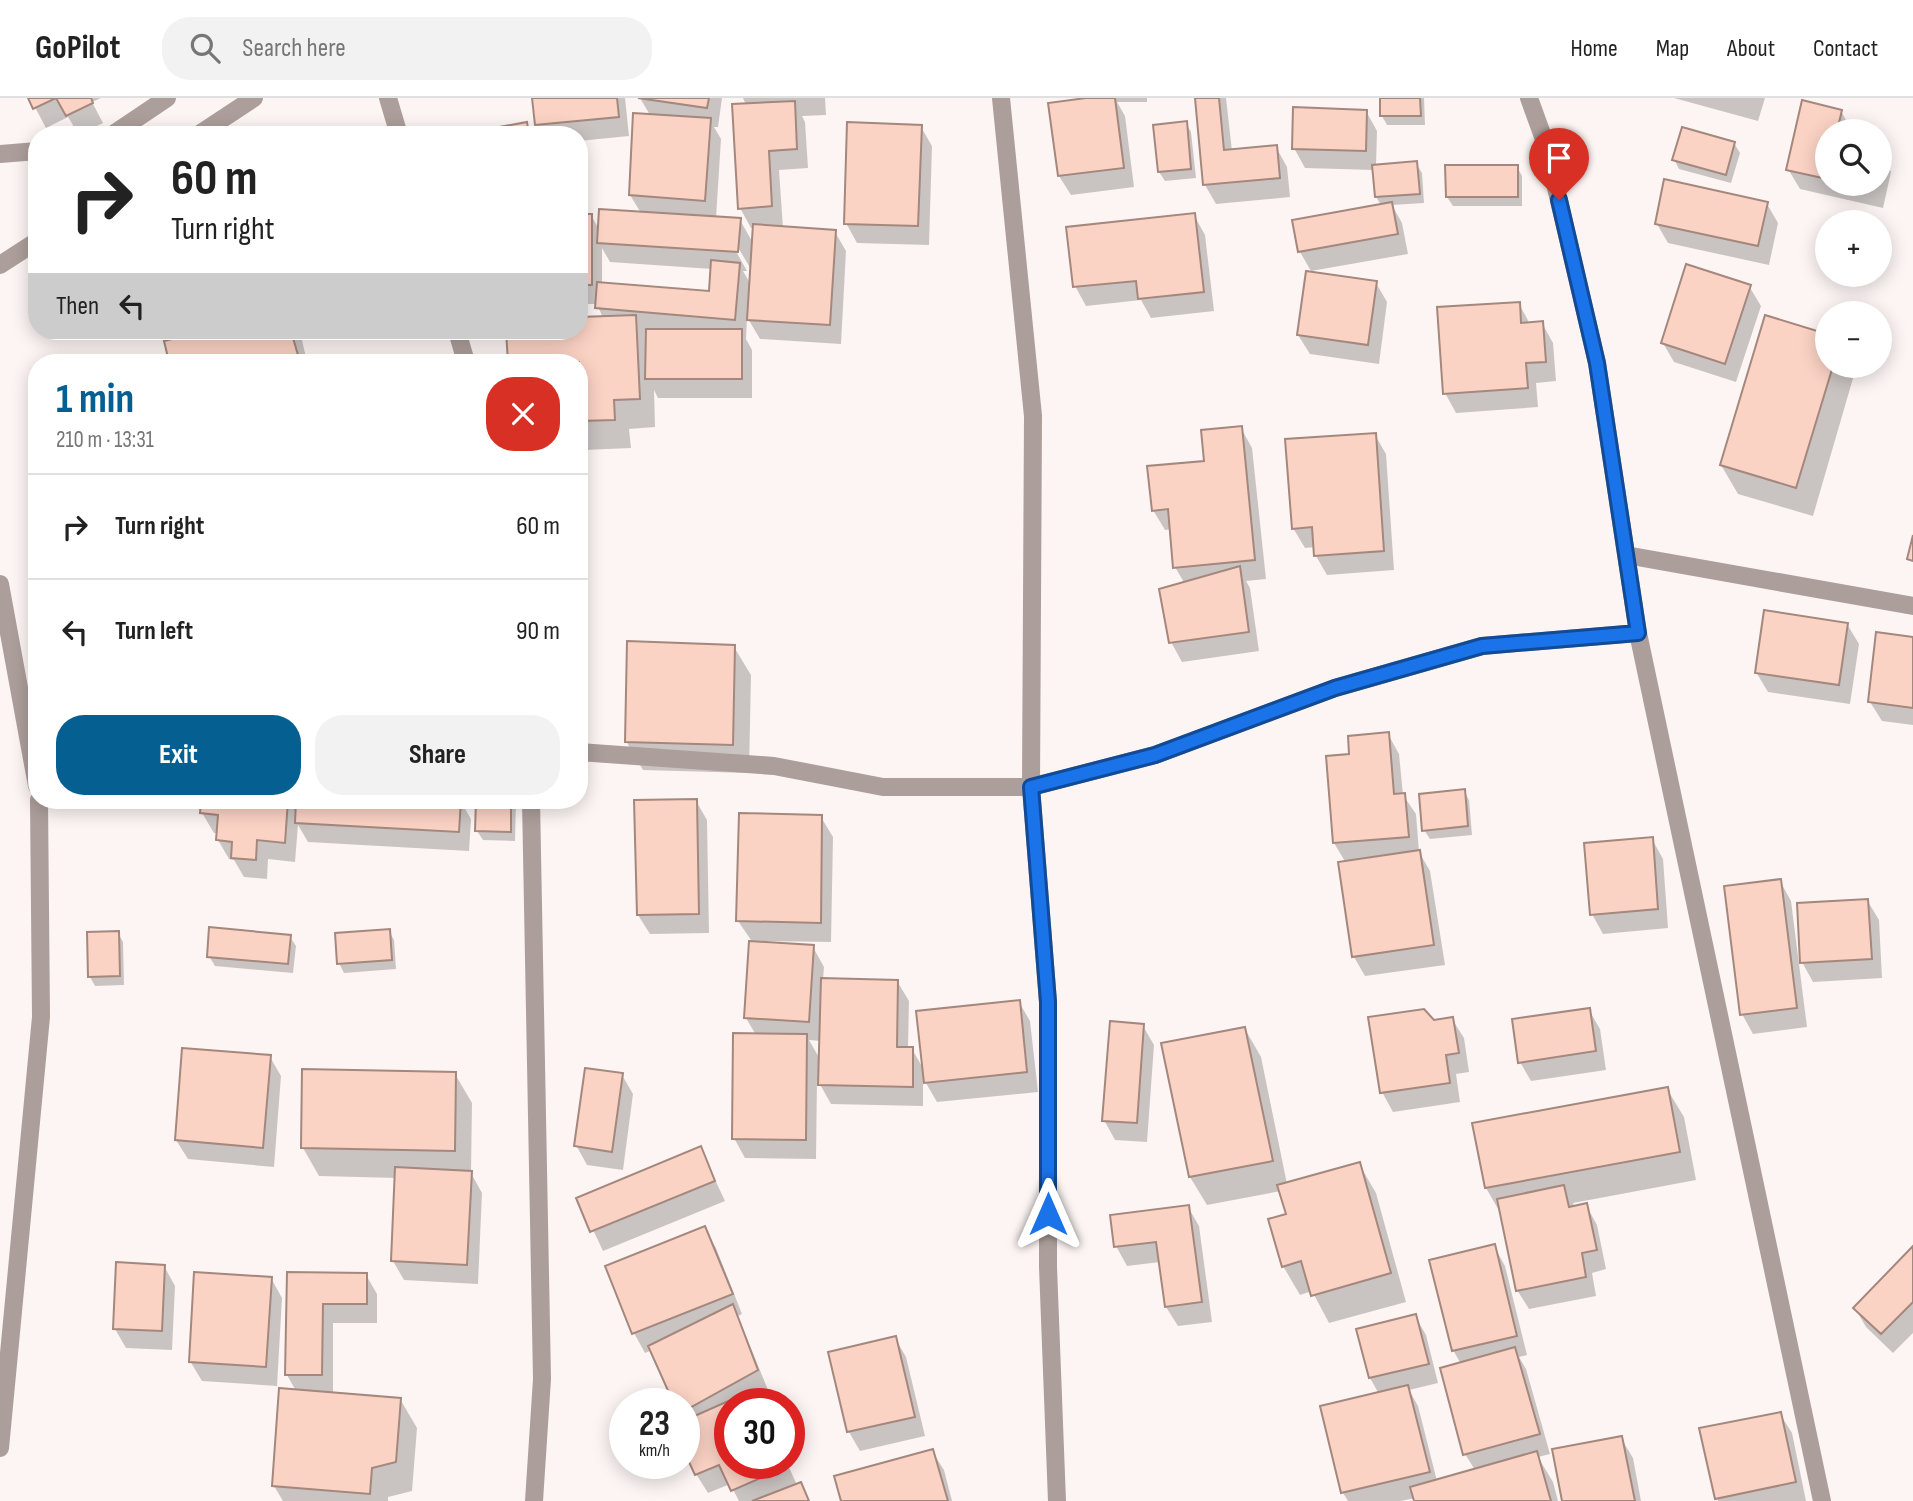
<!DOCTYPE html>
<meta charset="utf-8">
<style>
:root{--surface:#fff;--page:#f2f2f2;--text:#222;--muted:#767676;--line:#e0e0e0;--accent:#056091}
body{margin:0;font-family:"Sofia Sans Condensed",sans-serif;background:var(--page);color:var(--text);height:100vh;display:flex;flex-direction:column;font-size:26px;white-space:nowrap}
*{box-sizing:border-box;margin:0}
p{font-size:23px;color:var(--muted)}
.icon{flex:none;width:38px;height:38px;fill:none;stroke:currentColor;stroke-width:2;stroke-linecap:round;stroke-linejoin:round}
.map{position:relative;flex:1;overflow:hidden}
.details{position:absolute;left:28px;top:256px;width:560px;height:455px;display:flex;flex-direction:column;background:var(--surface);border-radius:28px;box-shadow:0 4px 18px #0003}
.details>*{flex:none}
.banner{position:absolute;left:28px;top:28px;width:560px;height:214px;border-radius:28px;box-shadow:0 4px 18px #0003;background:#fff;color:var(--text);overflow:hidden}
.controls{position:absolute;left:1815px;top:21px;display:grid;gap:14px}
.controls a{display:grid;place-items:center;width:77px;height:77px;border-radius:50%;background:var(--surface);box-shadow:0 4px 18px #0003;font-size:35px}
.speed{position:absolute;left:609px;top:1290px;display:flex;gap:14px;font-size:35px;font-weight:700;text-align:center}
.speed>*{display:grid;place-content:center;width:91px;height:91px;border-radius:50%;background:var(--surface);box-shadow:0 4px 18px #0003;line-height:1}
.speed small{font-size:18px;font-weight:400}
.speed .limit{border:10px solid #d22;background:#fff;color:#111}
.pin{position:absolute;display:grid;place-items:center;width:60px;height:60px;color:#fff;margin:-72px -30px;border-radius:50% 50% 50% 0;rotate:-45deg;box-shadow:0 0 7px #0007}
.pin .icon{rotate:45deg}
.me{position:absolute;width:77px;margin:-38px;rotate:0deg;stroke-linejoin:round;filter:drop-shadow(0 0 5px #0008)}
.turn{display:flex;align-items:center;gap:24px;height:147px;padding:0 28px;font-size:32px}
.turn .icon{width:91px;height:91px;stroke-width:2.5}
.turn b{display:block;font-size:49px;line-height:60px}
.then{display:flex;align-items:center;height:66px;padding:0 28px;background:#0003;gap:14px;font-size:26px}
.round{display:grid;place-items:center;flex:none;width:74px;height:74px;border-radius:28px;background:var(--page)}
.headline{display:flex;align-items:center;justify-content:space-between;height:119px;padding:0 28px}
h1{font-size:42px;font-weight:700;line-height:52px;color:var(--accent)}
.button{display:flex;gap:14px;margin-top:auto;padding:14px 28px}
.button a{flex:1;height:80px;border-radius:28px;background:var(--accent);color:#fff;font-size:28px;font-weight:700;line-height:80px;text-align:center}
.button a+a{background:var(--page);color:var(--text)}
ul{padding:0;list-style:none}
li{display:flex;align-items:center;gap:21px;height:105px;padding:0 28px;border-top:2px solid var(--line)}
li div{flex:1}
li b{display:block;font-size:26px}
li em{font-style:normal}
header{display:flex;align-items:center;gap:42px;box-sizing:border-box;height:98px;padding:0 35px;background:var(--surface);border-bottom:2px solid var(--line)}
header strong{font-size:33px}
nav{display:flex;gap:38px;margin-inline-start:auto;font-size:24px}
.search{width:490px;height:63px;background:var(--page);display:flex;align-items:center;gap:18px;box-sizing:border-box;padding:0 24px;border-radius:28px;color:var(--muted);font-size:26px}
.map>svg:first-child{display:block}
</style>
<header>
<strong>GoPilot</strong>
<div class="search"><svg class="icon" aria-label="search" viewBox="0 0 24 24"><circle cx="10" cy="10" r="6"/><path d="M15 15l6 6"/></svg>Search here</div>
<nav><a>Home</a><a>Map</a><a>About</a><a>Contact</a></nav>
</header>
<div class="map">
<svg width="1913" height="1403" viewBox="0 0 1913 1403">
<rect width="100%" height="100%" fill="#fcf5f3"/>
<path fill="#0003" fill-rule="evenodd" d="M 30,0 L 101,0 L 92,4 L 103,25 L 79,37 L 68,19 L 46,30 Z
M 534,0 L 625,0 L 629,38 L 579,43 L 579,37 L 542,37 L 536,27 Z
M 640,0 L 722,0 L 718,29 L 714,29 L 721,41 L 716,120 L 740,122 L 753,145 L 754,130 L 751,130 L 740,110 L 746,7 L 743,0 L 825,0 L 826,17 L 802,18 L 805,24 L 808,70 L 779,72 L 783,130 L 835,134 L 846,153 L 841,246 L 760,241 L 747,219 L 746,241 L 752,252 L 752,300 L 658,300 L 654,292 L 655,329 L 629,331 L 631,350 L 584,352 L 579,345 L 579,264 L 510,264 L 508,233 L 579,233 L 603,220 L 597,206 L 579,206 L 579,118 L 591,117 L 600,133 L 641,115 L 630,97 L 650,17 ZM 736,146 L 752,173 L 751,187 L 743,173 L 747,173 L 733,148 ZM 602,150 L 610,164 L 712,171 L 711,195 L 602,186 Z
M 1094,0 L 1147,0 L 1147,4 L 1117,4 L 1125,18 L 1134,89 L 1071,97 L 1059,78 Z
M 1197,0 L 1226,0 L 1232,53 L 1276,49 L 1287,69 L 1290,99 L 1216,106 L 1205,87 Z
M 1382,0 L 1424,0 L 1425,27 L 1387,27 L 1382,18 Z
M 1674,0 L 1765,0 L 1758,23 Z
M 1366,13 L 1377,33 L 1376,68 L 1416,65 L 1422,75 L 1424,105 L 1392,107 L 1402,125 L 1408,156 L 1311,173 L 1300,154 L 1294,123 L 1381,107 L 1376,99 L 1374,72 L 1305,70 L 1294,50 Z
M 1841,13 L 1852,33 L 1827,33 L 1827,86 L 1880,86 L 1880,54 L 1891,74 L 1883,110 L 1800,91 L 1788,71 Z
M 1186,25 L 1191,34 L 1196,80 L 1165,83 L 1159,74 Z
M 526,26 L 532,37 L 465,37 Z
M 921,29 L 932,48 L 929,147 L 857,145 L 846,125 Z
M 1734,45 L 1740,55 L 1731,85 L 1679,71 L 1674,61 Z
M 1517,69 L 1522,78 L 1522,108 L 1453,108 L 1447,99 Z
M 1767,106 L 1778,125 L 1769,167 L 1668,145 L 1657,126 Z
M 1194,117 L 1205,137 L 1214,213 L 1151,220 L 1141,202 L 1086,208 L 1075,188 Z
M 1376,185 L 1387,204 L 1379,266 L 1310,256 L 1298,237 Z
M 1749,188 L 1761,208 L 1736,284 L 1674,264 L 1663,245 Z
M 1519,206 L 1530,226 L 1542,225 L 1553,245 L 1556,283 L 1536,285 L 1538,309 L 1456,315 L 1445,295 Z
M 211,233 L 296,233 L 302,242 L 307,264 L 171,264 L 166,244 Z
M 1827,238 L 1827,268 L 1855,268 L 1856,270 L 1813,418 L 1738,396 L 1721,367 Z
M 1241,330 L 1252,350 L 1266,481 L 1246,483 L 1250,490 L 1259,553 L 1182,564 L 1171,544 L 1185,486 L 1175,469 L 1172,431 L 1165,432 L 1153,412 Z
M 1375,337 L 1386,356 L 1394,472 L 1327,477 L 1316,458 L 1315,449 L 1305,450 L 1293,430 Z
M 1847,526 L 1859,546 L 1850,606 L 1768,594 L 1756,574 Z
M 1913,540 L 1913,627 L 1882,623 L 1870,604 Z
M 734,549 L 751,577 L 749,675 L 643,672 L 626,643 Z
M 1388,636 L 1399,656 L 1403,697 L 1416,716 L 1419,754 L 1430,773 L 1445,867 L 1365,878 L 1354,859 L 1340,766 L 1346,765 L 1334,745 L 1351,657 Z
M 1464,693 L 1469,702 L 1472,737 L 1430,741 L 1424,732 Z
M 203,702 L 294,702 L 298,708 L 298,702 L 460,702 L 471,721 L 469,753 L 308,744 L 298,727 L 295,764 L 268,761 L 267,781 L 244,779 L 234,762 L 229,761 L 218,742 L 219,735 L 214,735 L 202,715 Z
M 478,702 L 516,702 L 515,743 L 483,742 L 477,733 Z
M 696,703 L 707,722 L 709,835 L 650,836 L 638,817 Z
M 821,719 L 833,739 L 831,844 L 760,843 L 760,846 L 813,849 L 824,869 L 823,882 L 897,883 L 909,903 L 908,950 L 912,951 L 924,972 L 1019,904 L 1030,923 L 1038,994 L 937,1004 L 923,980 L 923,1008 L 831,1006 L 817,981 L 816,1061 L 745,1060 L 734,1040 L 756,937 L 746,920 L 751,842 L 738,823 ZM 809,942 L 821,943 L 821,963 Z
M 1652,741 L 1663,761 L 1668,830 L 1603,836 L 1592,816 Z
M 1780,783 L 1791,803 L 1807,929 L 1753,936 L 1742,916 Z
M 1867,802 L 1879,822 L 1882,880 L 1813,884 L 1802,864 Z
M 389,833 L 394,842 L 396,871 L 344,875 L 339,865 Z
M 118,835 L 123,844 L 124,887 L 95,888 L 90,879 Z
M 290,839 L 296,848 L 293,875 L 215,868 L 209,858 Z
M 1589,912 L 1600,931 L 1606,972 L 1531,983 L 1520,964 Z
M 1452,921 L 1464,940 L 1469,974 L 1456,976 L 1460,1004 L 1393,1014 L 1382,994 L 1434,924 Z
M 1143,928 L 1154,947 L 1147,1044 L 1115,1042 L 1104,1022 Z
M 1245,931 L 1261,959 L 1287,1086 L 1359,1066 L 1376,1095 L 1406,1204 L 1329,1225 L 1312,1193 L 1300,1197 L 1283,1168 L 1288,1117 L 1281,1093 L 1207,1107 L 1190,1079 Z
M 270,959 L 281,978 L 274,1069 L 188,1061 L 176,1042 Z
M 455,976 L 472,1005 L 471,1075 L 482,1095 L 478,1186 L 404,1182 L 393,1163 L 397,1080 L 319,1078 L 303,1050 Z
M 622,977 L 633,996 L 623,1072 L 587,1067 L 576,1047 Z
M 1667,991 L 1684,1019 L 1696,1082 L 1573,1105 L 1575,1109 L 1586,1107 L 1597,1127 L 1606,1171 L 1592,1175 L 1596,1198 L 1529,1211 L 1517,1192 L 1501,1116 L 1486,1090 Z
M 700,1050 L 725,1103 L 603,1153 L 578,1100 Z
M 1188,1109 L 1199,1128 L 1212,1224 L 1178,1228 L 1166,1209 L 1160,1164 L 1127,1168 L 1116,1148 Z
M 705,1131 L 716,1150 L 742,1216 L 738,1218 L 768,1292 L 755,1299 L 759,1306 L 730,1306 L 730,1365 L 787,1365 L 797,1387 L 800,1386 L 810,1403 L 739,1403 L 730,1386 L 708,1395 L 696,1376 L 699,1336 L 697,1331 L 691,1334 L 684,1323 L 684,1306 L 652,1252 L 645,1255 L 634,1235 L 607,1169 Z
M 1494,1148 L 1505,1168 L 1527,1257 L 1519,1259 L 1526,1271 L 1550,1356 L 1538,1359 L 1553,1384 L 1558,1403 L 1416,1403 L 1415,1400 L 1401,1403 L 1348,1403 L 1343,1395 L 1322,1309 L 1379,1296 L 1370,1280 L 1359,1232 L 1415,1218 L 1426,1237 L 1438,1285 L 1409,1292 L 1418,1308 L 1437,1383 L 1475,1372 L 1465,1356 L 1461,1266 L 1453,1252 Z
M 1913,1150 L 1913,1235 L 1893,1255 L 1866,1229 L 1855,1210 Z
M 164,1168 L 175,1188 L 172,1252 L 126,1250 L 115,1231 Z
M 288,1176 L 366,1177 L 377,1196 L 377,1225 L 333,1225 L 333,1296 L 400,1301 L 417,1330 L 412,1393 L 388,1399 L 388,1403 L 283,1403 L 274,1388 L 296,1293 L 287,1277 Z
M 271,1180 L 282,1200 L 277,1288 L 202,1283 L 190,1263 Z
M 895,1240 L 906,1259 L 925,1338 L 860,1353 L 849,1334 L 830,1255 Z
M 1780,1316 L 1792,1335 L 1806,1403 L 1718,1403 L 1717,1400 Z
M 1621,1340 L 1633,1360 L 1641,1403 L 1563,1403 Z
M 932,1353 L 944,1372 L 952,1403 L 842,1403 Z"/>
<path fill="#fbd3c5" stroke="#a4877d" stroke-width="2" d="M 28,0 L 56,0 L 33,11 Z
M 56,0 L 91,0 L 93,5 L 66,18 Z
M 532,0 L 617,0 L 619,19 L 535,27 Z
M 638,0 L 709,0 L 707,10 Z
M 1086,0 L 1115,0 L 1124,70 L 1058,78 L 1048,5 Z
M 1195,0 L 1219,0 L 1224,52 L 1277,47 L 1280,80 L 1203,87 Z
M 1380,0 L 1420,0 L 1421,18 L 1380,18 Z
M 1802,2 L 1842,12 L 1837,33 L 1827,33 L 1827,81 L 1786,72 Z
M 795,3 L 797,51 L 769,53 L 772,108 L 738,111 L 732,6 Z
M 1293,9 L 1367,12 L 1366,53 L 1292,51 Z
M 633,15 L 711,20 L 705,103 L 629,97 Z
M 1187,23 L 1191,71 L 1158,74 L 1153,27 Z
M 527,24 L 529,37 L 461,36 Z
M 847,24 L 922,27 L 918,128 L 844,126 Z
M 1682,29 L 1735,44 L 1726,77 L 1672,62 Z
M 1417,63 L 1420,96 L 1375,99 L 1372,67 Z
M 1445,67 L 1518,67 L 1518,99 L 1446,99 Z
M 1664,81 L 1768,104 L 1758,148 L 1655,126 Z
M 1848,86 L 1874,86 L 1872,91 Z
M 1392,104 L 1398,136 L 1298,154 L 1292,122 Z
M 599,111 L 741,120 L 738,154 L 597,145 Z
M 1195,115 L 1204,194 L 1138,201 L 1136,183 L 1073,189 L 1066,129 Z
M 579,116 L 592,116 L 592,187 L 579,187 Z
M 753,126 L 836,132 L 830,227 L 747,222 Z
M 711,162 L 740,165 L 735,222 L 595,210 L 597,184 L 709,193 Z
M 1686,166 L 1751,187 L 1725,266 L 1661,245 Z
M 1306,173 L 1377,183 L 1368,247 L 1297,237 Z
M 1520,204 L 1521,225 L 1543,223 L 1546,264 L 1526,265 L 1528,290 L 1443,296 L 1437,209 Z
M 636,217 L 640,301 L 614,302 L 615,322 L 579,323 L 579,264 L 508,264 L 506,233 L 579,233 L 579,219 Z
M 1765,217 L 1827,236 L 1827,268 L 1833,268 L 1796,390 L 1720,367 Z
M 646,231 L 742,231 L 742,281 L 645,281 Z
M 204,233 L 291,233 L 300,264 L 169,264 L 164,243 Z
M 1242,328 L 1255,462 L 1173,470 L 1168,411 L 1152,413 L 1147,368 L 1204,363 L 1201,332 Z
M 1376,335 L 1384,453 L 1314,458 L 1312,429 L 1292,431 L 1285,341 Z
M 1913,437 L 1913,463 L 1907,461 Z
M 1240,468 L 1249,534 L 1169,545 L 1159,491 Z
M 1764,512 L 1848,525 L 1839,587 L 1755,575 Z
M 1876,534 L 1913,539 L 1913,610 L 1868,604 Z
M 627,543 L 735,547 L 733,647 L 625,644 Z
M 1389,634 L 1394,696 L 1405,695 L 1409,739 L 1333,745 L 1326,658 L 1349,656 L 1348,638 Z
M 1465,691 L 1468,728 L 1422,733 L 1419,696 Z
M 697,701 L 699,816 L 637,817 L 634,702 Z
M 201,702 L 288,702 L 285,745 L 257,742 L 256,762 L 231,760 L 232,744 L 216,742 L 218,717 L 200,715 Z
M 296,702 L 461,702 L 459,734 L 295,725 Z
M 476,702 L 511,702 L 511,734 L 475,733 Z
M 739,715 L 822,717 L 821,825 L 736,823 Z
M 1653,739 L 1658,811 L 1590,817 L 1584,745 Z
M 1420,752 L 1434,847 L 1352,859 L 1338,764 Z
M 1781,781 L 1797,910 L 1740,917 L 1724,788 Z
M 1868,801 L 1872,861 L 1800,865 L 1797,805 Z
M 209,829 L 291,837 L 288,866 L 207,859 Z
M 390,831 L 392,862 L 337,866 L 335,835 Z
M 119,833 L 120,878 L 88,879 L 87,834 Z
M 749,843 L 814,847 L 809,924 L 744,920 Z
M 821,880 L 898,882 L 897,949 L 913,949 L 913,989 L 818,987 Z
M 1020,902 L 1027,974 L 924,985 L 916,913 Z
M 1590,910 L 1596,953 L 1518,965 L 1512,921 Z
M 1424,911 L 1434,922 L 1453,919 L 1459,955 L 1446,957 L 1450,985 L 1380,995 L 1368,919 Z
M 1110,923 L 1144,926 L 1137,1025 L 1102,1023 Z
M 1245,929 L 1273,1063 L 1189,1079 L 1161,945 Z
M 733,935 L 807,936 L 806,1042 L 732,1041 Z
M 182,950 L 271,957 L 263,1050 L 175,1042 Z
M 585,970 L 623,975 L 612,1054 L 574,1048 Z
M 302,971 L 456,974 L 455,1053 L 301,1050 Z
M 1668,989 L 1680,1054 L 1485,1090 L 1472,1025 Z
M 701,1048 L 715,1083 L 590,1134 L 576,1100 Z
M 1360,1064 L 1391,1175 L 1311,1198 L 1301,1163 L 1282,1169 L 1268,1121 L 1286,1116 L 1277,1087 Z
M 395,1069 L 472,1073 L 467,1167 L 391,1163 Z
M 1564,1087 L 1569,1109 L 1587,1105 L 1597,1152 L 1582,1155 L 1586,1179 L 1516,1193 L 1497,1101 Z
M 1189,1107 L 1202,1204 L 1165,1209 L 1156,1144 L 1114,1149 L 1110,1117 Z
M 705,1128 L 733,1196 L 632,1236 L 605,1168 Z
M 1495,1146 L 1517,1238 L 1452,1253 L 1429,1162 Z
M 1913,1148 L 1913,1204 L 1881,1236 L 1853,1210 Z
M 116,1164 L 165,1167 L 162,1233 L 113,1231 Z
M 194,1174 L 272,1179 L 266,1269 L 189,1264 Z
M 287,1174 L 367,1175 L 367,1206 L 323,1206 L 322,1277 L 285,1277 Z
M 733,1206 L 758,1272 L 684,1313 L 684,1306 L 674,1306 L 648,1248 Z
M 1416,1216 L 1429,1266 L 1369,1280 L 1356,1231 Z
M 896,1238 L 915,1319 L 847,1334 L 828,1254 Z
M 1515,1249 L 1540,1336 L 1463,1357 L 1440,1270 Z
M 1408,1287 L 1430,1374 L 1341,1395 L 1320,1308 Z
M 279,1290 L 401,1300 L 396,1364 L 372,1370 L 370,1396 L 272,1388 Z
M 753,1292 L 759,1306 L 730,1306 L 730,1365 L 786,1365 L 788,1368 L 731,1393 L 719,1367 L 695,1377 L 684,1353 L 684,1341 L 697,1335 L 690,1320 Z
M 1781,1314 L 1796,1384 L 1715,1401 L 1699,1330 Z
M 1622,1338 L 1635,1403 L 1562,1403 L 1552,1351 Z
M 933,1351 L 948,1403 L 841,1403 L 834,1378 Z
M 1537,1353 L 1551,1403 L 1414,1403 L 1410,1389 Z
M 801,1384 L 809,1403 L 752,1403 Z"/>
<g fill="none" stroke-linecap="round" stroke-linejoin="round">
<path stroke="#ac9e9b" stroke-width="18" d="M 388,0 L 399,37
M 1001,0 L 1033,318 L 1031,689 L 1048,904 L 1048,1169 L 1057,1403
M 1529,0 L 1546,47 L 1597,265 L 1638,535 L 1822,1403
M 112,37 L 167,0
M 198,37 L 254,0
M 0,56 L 37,53
M 0,167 L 37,143
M 457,233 L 466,264
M 1626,457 L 1913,508
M 0,486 L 37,688
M 579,654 L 774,668 L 883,689 L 1031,689 L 1155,657 L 1335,590 L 1482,548 L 1638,535
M 531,702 L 542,1281 L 534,1403
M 0,1350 L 41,919 L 39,702"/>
</g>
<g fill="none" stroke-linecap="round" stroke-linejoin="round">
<g stroke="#114b97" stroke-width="18">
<path id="route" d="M 1048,1116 L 1048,904 L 1031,689 L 1155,657 L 1335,590 L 1482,548 L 1638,535 L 1597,265 L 1559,102"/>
</g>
<use href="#route" stroke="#1a73e8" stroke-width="12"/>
</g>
</svg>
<div class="controls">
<a><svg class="icon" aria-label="search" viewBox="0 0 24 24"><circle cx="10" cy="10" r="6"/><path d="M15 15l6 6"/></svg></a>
<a>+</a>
<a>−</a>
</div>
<div class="speed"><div>23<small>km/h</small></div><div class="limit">30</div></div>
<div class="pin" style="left:1559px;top:102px;background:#d93025"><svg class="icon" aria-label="arrive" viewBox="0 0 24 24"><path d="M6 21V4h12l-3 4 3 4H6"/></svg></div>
<svg class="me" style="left:1048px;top:1116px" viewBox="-20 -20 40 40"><path d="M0-17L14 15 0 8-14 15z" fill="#1a73e8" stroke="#fff" stroke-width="4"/></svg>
<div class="banner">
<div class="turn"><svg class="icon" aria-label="right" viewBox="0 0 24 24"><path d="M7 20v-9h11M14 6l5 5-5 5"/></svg><div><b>60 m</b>Turn right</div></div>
<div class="then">Then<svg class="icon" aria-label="left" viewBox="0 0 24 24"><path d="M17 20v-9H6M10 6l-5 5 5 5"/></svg></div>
</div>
<section class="details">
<div class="headline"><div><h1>1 min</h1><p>210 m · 13:31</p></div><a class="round" style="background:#d93025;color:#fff"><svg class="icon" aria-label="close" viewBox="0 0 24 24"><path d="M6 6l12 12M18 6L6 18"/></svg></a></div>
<ul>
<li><svg class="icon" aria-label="right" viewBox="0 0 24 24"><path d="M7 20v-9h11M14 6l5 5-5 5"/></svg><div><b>Turn right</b></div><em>60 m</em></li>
<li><svg class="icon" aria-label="left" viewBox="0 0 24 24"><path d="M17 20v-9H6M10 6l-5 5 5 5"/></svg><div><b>Turn left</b></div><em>90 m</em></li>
</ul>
<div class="button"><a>Exit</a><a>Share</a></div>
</section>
</div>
